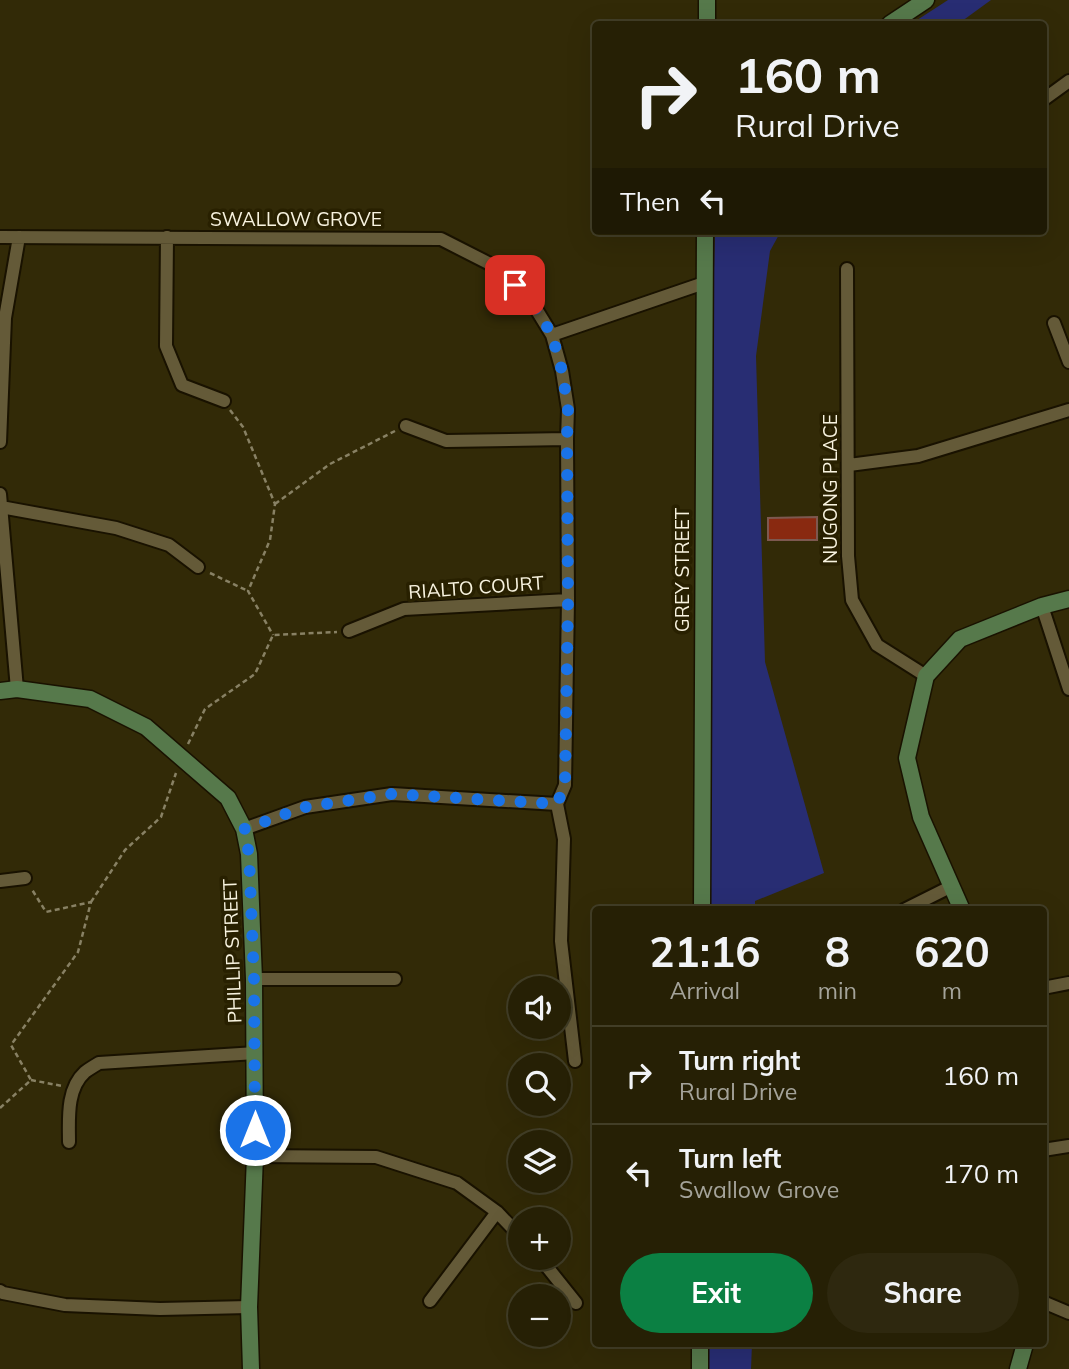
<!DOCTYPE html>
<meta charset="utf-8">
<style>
:root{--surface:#262005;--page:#2e280f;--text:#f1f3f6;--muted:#a4a39a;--line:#423e27;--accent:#0b8043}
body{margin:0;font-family:Mulish,sans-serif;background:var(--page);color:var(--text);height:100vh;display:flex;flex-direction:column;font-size:26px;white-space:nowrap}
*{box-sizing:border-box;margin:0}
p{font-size:23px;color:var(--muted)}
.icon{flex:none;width:38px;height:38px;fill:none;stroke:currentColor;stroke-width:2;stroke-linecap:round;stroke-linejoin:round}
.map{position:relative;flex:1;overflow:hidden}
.sheet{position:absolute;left:592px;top:906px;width:455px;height:441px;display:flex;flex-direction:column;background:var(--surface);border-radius:7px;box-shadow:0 7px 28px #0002,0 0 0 2px var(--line)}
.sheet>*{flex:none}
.hud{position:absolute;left:592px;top:21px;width:455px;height:214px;border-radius:7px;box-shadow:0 7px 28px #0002,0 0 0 2px var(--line);background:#262005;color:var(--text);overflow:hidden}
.controls{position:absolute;left:508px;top:976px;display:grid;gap:14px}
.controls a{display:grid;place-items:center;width:63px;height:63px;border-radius:50%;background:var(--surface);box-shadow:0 7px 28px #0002,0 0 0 2px var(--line);font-size:35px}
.pin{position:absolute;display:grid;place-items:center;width:60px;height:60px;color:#fff;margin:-30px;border-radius:14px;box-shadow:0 4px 10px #0006}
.me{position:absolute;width:77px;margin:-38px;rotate:0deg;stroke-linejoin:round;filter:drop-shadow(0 0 5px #0008)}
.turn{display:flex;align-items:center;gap:24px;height:147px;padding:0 28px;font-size:32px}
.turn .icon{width:91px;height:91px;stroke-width:2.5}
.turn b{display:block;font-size:49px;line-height:60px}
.then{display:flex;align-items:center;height:66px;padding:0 28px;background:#0003;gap:14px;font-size:26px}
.eta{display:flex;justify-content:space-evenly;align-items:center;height:119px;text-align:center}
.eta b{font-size:42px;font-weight:700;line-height:49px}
.action{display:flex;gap:14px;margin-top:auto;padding:14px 28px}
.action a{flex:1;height:80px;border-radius:42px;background:var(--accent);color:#fff;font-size:28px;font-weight:700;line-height:80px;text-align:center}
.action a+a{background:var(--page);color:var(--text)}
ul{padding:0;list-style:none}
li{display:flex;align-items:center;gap:21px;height:98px;padding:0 28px;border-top:2px solid var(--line)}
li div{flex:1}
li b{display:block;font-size:26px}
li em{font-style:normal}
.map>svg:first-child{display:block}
</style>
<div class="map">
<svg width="1069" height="1369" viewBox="0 0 1069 1369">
<rect width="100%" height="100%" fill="#322a07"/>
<path fill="#282d73" d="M 948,0 L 991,0 L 958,24 L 911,24 Z
M 715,231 L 781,231 L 770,251 L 756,356 L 765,662 L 824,873 L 755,901 L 755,910 L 707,910 L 709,470 Z
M 706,1344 L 752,1344 L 751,1369 L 706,1369 Z"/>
<path fill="#892910" stroke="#7d584f" stroke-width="2" d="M 817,517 L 817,540 L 768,540 L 768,518 Z"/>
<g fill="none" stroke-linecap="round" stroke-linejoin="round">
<g stroke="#191200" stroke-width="16">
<path id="street" d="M 1043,100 L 1069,81
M 0,237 L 441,239 L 496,267 L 533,304 L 552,335 L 562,371 L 568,409 L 567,439 L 568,600 L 565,785 L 557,804
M 167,237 L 166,346 L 182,385 L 224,401
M 847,269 L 848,556 L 852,600 L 877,645 L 926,676
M 1054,323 L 1069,362
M 552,335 L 704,283
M 406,426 L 446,441 L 567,439
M 0,442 L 5,318 L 19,237
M 849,465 L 918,456 L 1069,410
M 0,494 L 17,689
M 1,507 L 116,528 L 169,545 L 198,567
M 1042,606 L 1069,689
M 349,631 L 404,609 L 568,600
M 557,804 L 564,839 L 561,941 L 575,1061
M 244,829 L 305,807 L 392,794 L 557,804
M 0,881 L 25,878
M 904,910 L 952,886
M 254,979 L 395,979
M 1043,988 L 1069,983
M 69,1142 C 69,1120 66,1089 85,1072 C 89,1069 94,1066 99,1063 L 256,1053
M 1043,1150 L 1069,1146
M 255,1156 L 376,1157 L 457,1183 L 497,1212 L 520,1236
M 540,1258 L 576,1303
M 0,1291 L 3,1293 L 65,1305 L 160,1309 L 249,1307
M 430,1301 L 497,1212
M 1043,1302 L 1069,1313"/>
</g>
<g stroke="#191200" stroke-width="19">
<path id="secondary" d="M 707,24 L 707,0
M 890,24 L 926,0
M 0,691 L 17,689 L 90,699 L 146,727 L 228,798 L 244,829 L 249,854 L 254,979 L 255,1156 L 249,1307 L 251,1369
M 702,910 L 705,231
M 962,910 L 921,817 L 907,758 L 926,676 L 960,639 L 1042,606 L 1069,599
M 700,1369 L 700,1344
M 1018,1369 L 1025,1344"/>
</g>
<path stroke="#888164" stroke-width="2.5" stroke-dasharray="5 3.5" stroke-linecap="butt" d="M 230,410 L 243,427 L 275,504 L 270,540 L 248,591 L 273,635
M 275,504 L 330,464 L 395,431
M 210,573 L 248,591
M 188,744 L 205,709 L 255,674 L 273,635 L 337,632
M 91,902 L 125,850 L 161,817 L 176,773
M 31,1080 L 62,1086
M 0,1108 L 31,1080 L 11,1045 L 78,952 L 91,902 L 46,912 L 31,888"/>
<use href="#street" stroke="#645a38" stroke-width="12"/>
<use href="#secondary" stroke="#56794b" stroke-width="16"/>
</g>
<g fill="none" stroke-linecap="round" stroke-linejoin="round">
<path stroke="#1a73e8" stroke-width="12" stroke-dasharray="0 21.6" d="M 255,1130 L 254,979 L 249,854 L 244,829 L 305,807 L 392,794 L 557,804 L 565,785 L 568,600 L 567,439 L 568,409 L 562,371 L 552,335 L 533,304 L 515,285"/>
</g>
<g text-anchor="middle" stroke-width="7" stroke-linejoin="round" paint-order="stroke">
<g font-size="19" fill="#f8f3df" stroke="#282000">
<text x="296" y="226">SWALLOW GROVE</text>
<text transform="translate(830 489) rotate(-90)" y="7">NUGONG PLACE</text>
<text transform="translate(682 570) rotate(-90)" y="7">GREY STREET</text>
<text transform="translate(476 587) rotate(-4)" y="7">RIALTO COURT</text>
<text transform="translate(232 951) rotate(-92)" y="7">PHILLIP STREET</text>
</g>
</g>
</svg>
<div class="controls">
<a><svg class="icon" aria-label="sound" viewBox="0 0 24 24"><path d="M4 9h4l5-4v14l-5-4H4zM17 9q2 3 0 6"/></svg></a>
<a><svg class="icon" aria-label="search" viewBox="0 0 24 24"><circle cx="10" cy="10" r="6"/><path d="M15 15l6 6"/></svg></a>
<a><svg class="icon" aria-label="layers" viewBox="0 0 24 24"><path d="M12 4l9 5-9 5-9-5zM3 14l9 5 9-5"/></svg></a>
<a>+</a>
<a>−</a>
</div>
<div class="pin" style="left:515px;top:285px;background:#d93025"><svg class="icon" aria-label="arrive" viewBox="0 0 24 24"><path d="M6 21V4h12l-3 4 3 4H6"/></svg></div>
<svg class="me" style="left:255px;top:1130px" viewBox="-20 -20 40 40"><circle r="17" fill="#1a73e8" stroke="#fff" stroke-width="3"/><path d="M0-11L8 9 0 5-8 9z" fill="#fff"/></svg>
<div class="hud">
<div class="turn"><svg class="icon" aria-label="right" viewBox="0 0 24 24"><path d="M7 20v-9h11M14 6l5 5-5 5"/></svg><div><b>160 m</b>Rural Drive</div></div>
<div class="then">Then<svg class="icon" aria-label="left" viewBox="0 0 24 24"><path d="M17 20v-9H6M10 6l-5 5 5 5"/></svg></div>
</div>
<section class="sheet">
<div class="eta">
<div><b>21:16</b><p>Arrival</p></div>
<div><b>8</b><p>min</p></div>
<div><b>620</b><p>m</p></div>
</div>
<ul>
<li><svg class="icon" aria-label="right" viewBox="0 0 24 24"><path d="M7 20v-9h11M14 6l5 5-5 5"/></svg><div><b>Turn right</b><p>Rural Drive</p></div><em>160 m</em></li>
<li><svg class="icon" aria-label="left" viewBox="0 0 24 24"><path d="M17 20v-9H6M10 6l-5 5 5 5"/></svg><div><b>Turn left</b><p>Swallow Grove</p></div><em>170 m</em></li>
</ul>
<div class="action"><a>Exit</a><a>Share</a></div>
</section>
</div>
